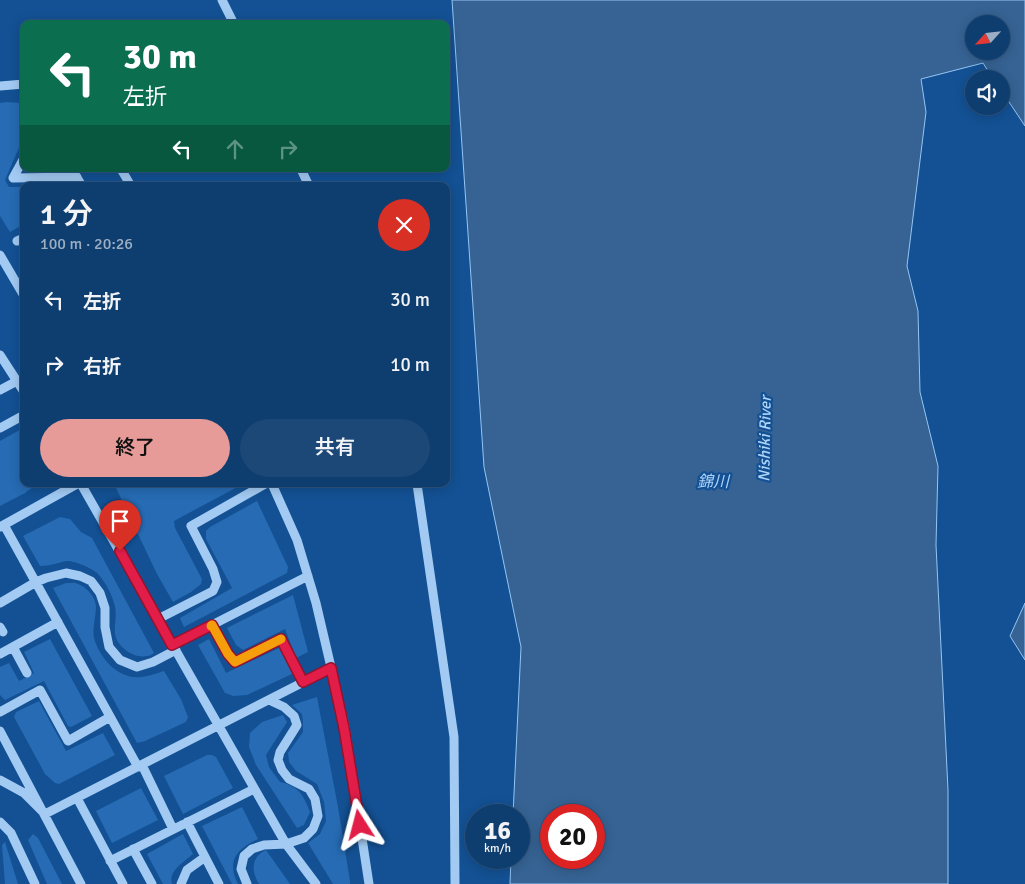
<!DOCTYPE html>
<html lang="ja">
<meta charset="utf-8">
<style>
:root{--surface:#0e3d6f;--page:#1c4877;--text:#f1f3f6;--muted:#9baec3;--line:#2e5682;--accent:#e69b98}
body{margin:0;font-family:Signika,"Noto Sans JP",sans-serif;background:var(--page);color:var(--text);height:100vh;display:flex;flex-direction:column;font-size:19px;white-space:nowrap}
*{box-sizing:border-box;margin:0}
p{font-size:16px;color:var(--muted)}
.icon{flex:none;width:28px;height:28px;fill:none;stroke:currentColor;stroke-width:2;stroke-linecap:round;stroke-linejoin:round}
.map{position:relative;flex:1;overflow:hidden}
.panel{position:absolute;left:20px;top:182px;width:430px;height:305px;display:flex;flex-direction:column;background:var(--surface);border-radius:10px;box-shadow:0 2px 12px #0003,0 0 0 1px var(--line)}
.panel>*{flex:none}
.hud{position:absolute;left:20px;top:20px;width:430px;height:152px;border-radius:10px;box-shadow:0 2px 12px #0003,0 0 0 1px var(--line);background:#0b6e4f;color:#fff;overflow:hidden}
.needle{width:32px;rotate:243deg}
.controls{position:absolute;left:965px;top:15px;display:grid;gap:10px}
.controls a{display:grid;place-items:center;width:45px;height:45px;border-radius:50%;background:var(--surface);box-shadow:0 2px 12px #0003,0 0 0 1px var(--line);font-size:25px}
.speed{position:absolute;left:465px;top:804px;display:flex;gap:10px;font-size:25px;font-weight:700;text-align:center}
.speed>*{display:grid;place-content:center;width:65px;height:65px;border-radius:50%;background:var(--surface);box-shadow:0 2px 12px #0003,0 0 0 1px var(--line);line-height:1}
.speed small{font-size:12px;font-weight:400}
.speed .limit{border:8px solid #d22;background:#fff;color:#111}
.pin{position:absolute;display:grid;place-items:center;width:42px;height:42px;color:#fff;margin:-51px -21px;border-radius:50% 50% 50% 0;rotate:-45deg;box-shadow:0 0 5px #0007}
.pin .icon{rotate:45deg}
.me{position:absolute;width:55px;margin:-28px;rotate:351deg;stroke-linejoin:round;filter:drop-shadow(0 0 4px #0008)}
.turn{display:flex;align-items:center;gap:18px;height:105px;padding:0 20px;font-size:22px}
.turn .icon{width:65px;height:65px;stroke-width:2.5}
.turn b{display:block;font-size:35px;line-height:42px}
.lanes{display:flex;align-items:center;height:48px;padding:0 20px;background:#0003;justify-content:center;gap:25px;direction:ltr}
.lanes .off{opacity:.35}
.round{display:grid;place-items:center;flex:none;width:52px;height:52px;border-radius:26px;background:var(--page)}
.head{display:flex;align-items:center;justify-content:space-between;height:85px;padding:0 20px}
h1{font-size:30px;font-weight:600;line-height:38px}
.button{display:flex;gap:10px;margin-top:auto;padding:10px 20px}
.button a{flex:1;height:58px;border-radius:30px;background:var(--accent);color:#111;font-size:20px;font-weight:600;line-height:58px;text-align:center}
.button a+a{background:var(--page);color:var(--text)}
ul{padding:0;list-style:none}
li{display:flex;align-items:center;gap:15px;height:65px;padding:0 20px}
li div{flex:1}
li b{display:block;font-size:19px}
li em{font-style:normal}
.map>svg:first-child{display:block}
</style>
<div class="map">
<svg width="1025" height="884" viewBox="0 0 1025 884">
<rect width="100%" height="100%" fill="#135194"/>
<path fill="#266bb3" d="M 6,102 L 21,103 L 24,109 L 24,136 L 5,180 L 9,187 L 24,187 L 24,224 L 10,232 L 0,216 L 0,103 Z
M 23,428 L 24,484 L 37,484 L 25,493 L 0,506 L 0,441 Z
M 124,484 L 243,484 L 174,521 L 175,528 L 202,579 L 201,584 L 191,592 L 173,602 L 157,574 L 116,488 Z
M 257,501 L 288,567 L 287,573 L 184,627 L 180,618 L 232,588 L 206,539 L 206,531 L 210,527 Z
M 60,517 L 70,519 L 81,532 L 92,538 L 154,653 C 152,654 150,656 147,656 C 134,659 117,647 115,634 C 114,625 117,616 115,607 C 113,596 105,581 97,573 C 92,568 73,560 66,561 C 57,563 50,566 40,566 L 23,536 Z
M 66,583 C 70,583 75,582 78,584 C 87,587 96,598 96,607 C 96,617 92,628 94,638 C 100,659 119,680 142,677 C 149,676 157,673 164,671 L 181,699 L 188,717 L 186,722 L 145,741 L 137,743 L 53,588 Z
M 293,595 L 308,652 L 296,658 L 285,629 L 243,650 L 236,645 L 227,628 Z
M 50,639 L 92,716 L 71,727 L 68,726 L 44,681 L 5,700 L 0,695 L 0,667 L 9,663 L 19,681 L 34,673 L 24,652 Z
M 209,639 L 226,673 L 281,647 L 294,673 L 247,695 L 233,696 L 225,693 L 198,645 Z
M 317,697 L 338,807 L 350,881 L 350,884 L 333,884 L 308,843 L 320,834 L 326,821 L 324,802 L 317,784 L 296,771 L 289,762 L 288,753 L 303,732 L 303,722 L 302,714 L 292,705 Z
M 39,701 L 66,751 L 103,733 L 115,755 L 59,784 L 55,783 L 45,774 L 14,717 L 16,712 Z
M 283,715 L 287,722 L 266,755 L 269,767 L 280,782 C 299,786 304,796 310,812 L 304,825 L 297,828 L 256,765 L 249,747 L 250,733 L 262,722 Z
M 207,755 L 212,755 L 216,757 L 233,788 L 183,814 L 164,776 Z
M 141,788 L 158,820 L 112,843 L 96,811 Z
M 242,807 L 258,839 C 237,849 226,860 238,884 L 232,884 L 202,826 Z
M 33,834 L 38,838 L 62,884 L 47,884 L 28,840 Z
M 183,834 L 193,854 C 184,862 168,871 172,884 L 163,884 L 147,854 Z
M 5,842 L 18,884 L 5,884 L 2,845 Z
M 266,850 L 290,884 L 259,884 C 251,871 251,857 266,850 Z"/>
<path fill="#366394" stroke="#94c5f5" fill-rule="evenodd" d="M 452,0 L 1025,0 L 1025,126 L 1001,90 L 1001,79 L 993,79 L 983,63 L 921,79 L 926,112 L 907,266 L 918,311 L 920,392 L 938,466 L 936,545 L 948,790 L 948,884 L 510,884 L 511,858 L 519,858 L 519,815 L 513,815 L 521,647 L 484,467 ZM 974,24 L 1001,24 L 1001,51 L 974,51 ZM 551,815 L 594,815 L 594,858 L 551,858 Z
M 1025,603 L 1025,660 L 1010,636 Z"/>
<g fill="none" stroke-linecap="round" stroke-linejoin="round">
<path stroke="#a2caf2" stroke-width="9" d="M 222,0 L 234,24
M 0,86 L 24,84
M 24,158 L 13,178 L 77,177
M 72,169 L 82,186
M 121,169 L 131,186
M 301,169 L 309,186
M 17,241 L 24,238
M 0,255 L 24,296
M 0,355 L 24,392
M 0,390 L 17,381
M 0,428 L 24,415
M 81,484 L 286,844 L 316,884
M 272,484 L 297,540 L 316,603 L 345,727 L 369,884
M 417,484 L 454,737 L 455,884
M 4,525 L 138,767
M 0,527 L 77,484
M 0,603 L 36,582 L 46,578 L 66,573 L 80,576 L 91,581 L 100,593 L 105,608 L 105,627 L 109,647 L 120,660 L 137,667 L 153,662 L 176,650
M 158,619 L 213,591 L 217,582 L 213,569 L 191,526 L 265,484
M 0,627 L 3,632
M 172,645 L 212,625
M 13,647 L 27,673
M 0,654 L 58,622
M 303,682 L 281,639 L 235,662 L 228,654 L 212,625 L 308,576
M 0,712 L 40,690 L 68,741 L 110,717
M 0,731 L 81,884
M 142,765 L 173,829
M 0,780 L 24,793 L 45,814 L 331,668
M 77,798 L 123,884
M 0,822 L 11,833 L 35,884
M 187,822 L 219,884
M 133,849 L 152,884
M 110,861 L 254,789
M 181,884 L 187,870 L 205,857
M 247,884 L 241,869 L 244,856 L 252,849 L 264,845 L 286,844 L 304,838 L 313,829 L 318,816 L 315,799 L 309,789 L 289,779 L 282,770 L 278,760 L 280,752 L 297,725 L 294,716 L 284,707 L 269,700"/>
</g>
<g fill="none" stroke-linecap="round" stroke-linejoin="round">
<g stroke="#92132f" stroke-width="12">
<path id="route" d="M 120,551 L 172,645 L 212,625 L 228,654 L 235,662 L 281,639 L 303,682 L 331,668 L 344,728 L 360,825"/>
</g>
<use href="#route" stroke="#e11d48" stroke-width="9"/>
<path stroke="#f59e0b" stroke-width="9" d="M 211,626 L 212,625 L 228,654 L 235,662 L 281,639"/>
</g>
<g text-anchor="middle" stroke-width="4.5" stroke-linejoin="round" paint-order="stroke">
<g font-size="16" font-style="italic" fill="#afd4f9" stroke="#135194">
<text transform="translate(764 439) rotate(-89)" y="6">Nishiki River</text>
<text x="713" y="487">錦川</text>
</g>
</g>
</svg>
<div class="controls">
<a><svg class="needle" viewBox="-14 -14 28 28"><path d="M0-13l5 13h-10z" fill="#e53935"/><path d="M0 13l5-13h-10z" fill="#9baec3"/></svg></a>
<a><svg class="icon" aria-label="sound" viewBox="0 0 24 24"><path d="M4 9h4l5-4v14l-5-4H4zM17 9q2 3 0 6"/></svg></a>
</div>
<div class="speed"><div>16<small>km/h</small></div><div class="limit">20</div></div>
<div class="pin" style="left:120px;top:551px;background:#d93025"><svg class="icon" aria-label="arrive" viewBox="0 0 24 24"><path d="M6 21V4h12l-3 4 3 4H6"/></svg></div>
<svg class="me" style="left:360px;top:825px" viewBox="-20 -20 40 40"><path d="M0-17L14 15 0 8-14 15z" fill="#e11d48" stroke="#fff" stroke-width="4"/></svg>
<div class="hud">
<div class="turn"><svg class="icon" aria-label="left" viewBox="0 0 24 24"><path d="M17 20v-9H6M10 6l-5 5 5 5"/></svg><div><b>30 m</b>左折</div></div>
<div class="lanes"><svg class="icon" aria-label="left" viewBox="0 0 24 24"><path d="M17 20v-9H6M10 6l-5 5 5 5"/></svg><svg class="icon off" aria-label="ahead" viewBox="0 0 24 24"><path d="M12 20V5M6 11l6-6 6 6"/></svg><svg class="icon off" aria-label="right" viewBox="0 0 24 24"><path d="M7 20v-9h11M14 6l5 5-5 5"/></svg></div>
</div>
<section class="panel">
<div class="head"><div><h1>1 分</h1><p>100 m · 20:26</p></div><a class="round" style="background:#d93025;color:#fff"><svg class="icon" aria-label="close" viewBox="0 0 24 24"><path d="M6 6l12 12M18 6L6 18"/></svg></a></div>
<ul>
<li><svg class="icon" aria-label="left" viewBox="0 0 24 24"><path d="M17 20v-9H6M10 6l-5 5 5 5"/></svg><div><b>左折</b></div><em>30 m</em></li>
<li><svg class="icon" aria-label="right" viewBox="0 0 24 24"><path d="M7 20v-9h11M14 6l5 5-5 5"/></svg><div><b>右折</b></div><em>10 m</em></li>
</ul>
<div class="button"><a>終了</a><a>共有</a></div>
</section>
</div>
